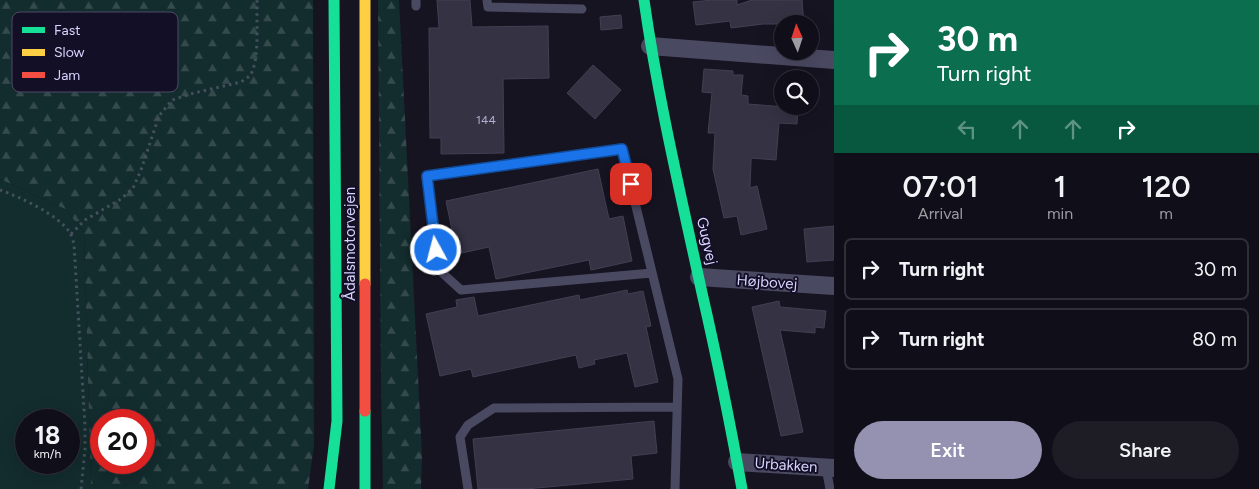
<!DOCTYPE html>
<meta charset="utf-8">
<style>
:root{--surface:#100f19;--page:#1e1d26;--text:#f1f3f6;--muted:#9c9ca2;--line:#302f38;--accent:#9591b1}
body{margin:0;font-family:Figtree,sans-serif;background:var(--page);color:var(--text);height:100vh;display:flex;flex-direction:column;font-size:19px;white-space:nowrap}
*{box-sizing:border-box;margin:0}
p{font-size:16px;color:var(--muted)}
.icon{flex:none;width:28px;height:28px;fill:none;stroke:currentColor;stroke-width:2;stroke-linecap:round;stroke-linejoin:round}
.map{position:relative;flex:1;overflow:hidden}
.panel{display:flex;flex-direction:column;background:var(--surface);width:425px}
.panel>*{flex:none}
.hud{background:#0b6e4f;color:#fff;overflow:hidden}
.needle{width:32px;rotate:357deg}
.buttons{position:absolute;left:774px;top:15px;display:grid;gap:10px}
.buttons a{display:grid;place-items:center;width:45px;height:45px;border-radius:50%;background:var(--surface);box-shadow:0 5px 20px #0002,0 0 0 1px var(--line);font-size:25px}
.speed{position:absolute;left:15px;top:409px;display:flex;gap:10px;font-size:25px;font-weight:700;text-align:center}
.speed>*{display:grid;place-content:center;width:65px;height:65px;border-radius:50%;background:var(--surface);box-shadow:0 5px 20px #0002,0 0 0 1px var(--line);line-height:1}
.speed small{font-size:12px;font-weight:400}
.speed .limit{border:8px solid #d22;background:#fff;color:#111}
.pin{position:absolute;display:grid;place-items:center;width:42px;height:42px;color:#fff;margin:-21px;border-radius:10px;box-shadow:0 2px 8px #0006}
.me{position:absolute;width:55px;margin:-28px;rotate:353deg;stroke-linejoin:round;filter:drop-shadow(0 0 4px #0008)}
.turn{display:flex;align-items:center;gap:18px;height:105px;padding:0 20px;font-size:22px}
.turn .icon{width:65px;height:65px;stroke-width:2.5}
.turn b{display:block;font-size:35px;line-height:42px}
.lanes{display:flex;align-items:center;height:48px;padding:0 20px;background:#0003;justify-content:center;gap:25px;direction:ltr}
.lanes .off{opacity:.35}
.eta{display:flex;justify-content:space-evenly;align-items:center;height:85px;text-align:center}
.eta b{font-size:30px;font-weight:600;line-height:35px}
.action{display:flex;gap:10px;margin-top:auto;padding:10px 20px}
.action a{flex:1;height:58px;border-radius:30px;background:var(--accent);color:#fff;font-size:20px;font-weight:600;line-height:58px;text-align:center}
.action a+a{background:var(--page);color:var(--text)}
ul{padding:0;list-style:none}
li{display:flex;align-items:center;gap:15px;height:62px;margin:0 10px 8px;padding:0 10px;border:2px solid var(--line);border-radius:8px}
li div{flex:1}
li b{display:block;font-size:19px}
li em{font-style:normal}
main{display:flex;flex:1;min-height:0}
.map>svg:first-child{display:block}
</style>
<main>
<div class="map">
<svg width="834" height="489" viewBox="0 0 834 489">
<defs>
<pattern id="forest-firs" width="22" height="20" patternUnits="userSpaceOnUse" patternTransform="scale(1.25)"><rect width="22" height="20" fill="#132c2d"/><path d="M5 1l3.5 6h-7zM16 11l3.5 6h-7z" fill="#354a4c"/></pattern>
</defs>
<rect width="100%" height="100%" fill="#161421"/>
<path fill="#132c2d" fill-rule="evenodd" d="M 0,179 L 65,209 L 84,232 L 91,489 L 0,489 ZM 26,420 L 69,420 L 69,462 L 26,462 Z"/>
<path fill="url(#forest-firs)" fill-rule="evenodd" d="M 0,0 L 313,0 L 314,445 L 308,489 L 91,489 L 84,232 L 65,209 L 0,179 ZM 101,420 L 144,420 L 144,462 L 101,462 Z
M 378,0 L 399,0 L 422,455 L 421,489 L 383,489 L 381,386 Z"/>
<path fill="#343243" stroke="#433f54" d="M 437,0 L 470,0 L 472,27 L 548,26 L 549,78 L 503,79 L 504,153 L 441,154 L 441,138 L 430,138 L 429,28 L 439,28 Z
M 712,0 L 737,0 L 737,5 L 752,0 L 802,0 L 804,24 L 763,24 L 731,28 L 730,21 L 696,25 L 693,2 Z
M 621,15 L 622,28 L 601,30 L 600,17 Z
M 593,65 L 621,90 L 595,119 L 567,93 Z
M 704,69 L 733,71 L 733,75 L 743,75 L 741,95 L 748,96 L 748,104 L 798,108 L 797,124 L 779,123 L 776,160 L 751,158 L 751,162 L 750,188 L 757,186 L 767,229 L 741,235 L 737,216 L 724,218 L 713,169 L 715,133 L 708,133 L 712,93 L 702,92 Z
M 598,169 L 609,219 L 623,216 L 632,261 L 591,270 L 589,260 L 496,279 L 489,247 L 457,254 L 446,201 Z
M 834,226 L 834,260 L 807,262 L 804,229 Z
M 627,290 L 628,294 L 643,291 L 651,326 L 646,327 L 658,382 L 635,387 L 627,353 L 594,360 L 595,364 L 579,368 L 576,355 L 473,377 L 471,369 L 440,376 L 426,314 L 457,307 L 456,300 L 474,297 L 478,316 L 579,295 L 580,300 Z
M 779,301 L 780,307 L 826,311 L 824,328 L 815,327 L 815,333 L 780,330 L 803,432 L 781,436 L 752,307 Z
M 654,421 L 657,453 L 631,456 L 633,479 L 526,489 L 478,489 L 473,439 Z"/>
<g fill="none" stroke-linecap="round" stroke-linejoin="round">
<path stroke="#44505f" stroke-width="3" stroke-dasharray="2.5 4" stroke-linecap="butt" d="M 0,190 C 20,197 59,215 70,233 C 72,236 73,241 74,244 L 85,426 L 85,450 L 81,489
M 71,234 L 85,220 L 121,199 L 133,188 L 141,170 L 159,116 L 172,100 L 194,93 L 241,82 L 251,75 L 255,63 L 257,44 L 257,0"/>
<path stroke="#4a4962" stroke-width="9" d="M 416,0 L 416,6
M 487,0 L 488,7 L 582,9
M 652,273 L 461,290 L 438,269 L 427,176 L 622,149 L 678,379 L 675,489
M 826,468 L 830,489
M 468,489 L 460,437 L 468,425 L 494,408 L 677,407"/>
<path stroke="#4a4962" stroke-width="18" d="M 650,46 L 834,60
M 699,277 L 834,286
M 737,462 L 834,468"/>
<path stroke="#16e098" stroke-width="11" d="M 644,0 C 658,99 681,196 702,293 C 717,358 730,423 742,489
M 365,411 L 365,489
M 329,489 L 337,421 L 334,0"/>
<path stroke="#ffcf43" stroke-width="11" d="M 365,0 L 365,284"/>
<path stroke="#f24e42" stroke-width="11" d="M 365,284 L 365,411"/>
</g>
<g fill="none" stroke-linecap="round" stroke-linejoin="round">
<g stroke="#114b97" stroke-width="12">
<path id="route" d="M 436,250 L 427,176 L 622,149 L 631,184"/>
</g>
<use href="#route" stroke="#1a73e8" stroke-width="9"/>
</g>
<g text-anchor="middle" stroke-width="4" stroke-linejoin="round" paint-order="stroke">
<g font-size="12" fill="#b0acd0">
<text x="486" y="124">144</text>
</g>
<g font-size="15" fill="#d9d4ff" stroke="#130f26">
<text transform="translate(707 241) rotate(77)" y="5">Gugvej</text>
<text transform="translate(350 244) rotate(-90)" y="5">Ådalsmotorvejen</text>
<text transform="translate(767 282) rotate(4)" y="5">Højbovej</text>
<text transform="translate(786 465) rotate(4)" y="5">Urbakken</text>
</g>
</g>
<rect x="12" y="12" width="166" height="80" rx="8" fill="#130f26" stroke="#4e4a67" stroke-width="1"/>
<rect x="22" y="27" width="23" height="6" fill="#16e098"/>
<rect x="22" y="49" width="23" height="7" fill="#ffcf43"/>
<rect x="22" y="72" width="23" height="6" fill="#f24e42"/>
<g font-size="14" fill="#d9d4ff">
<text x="54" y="35">Fast</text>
<text x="54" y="57">Slow</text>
<text x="54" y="80">Jam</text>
</g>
</svg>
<div class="buttons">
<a><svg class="needle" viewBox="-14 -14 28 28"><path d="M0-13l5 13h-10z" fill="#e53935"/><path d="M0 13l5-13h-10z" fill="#9c9ca2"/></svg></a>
<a><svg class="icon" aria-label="search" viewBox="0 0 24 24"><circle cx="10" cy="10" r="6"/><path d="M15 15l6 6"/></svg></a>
</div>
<div class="speed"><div>18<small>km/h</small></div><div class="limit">20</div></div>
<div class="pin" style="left:631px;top:184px;background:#d93025"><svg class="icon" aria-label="arrive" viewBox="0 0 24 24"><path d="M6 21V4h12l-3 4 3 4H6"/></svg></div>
<svg class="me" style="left:436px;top:250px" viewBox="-20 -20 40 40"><circle r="17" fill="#1a73e8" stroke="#fff" stroke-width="3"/><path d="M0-11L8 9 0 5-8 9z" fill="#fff"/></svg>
</div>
<section class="panel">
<div class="hud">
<div class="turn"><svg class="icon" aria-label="right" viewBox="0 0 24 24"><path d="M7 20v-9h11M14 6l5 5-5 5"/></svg><div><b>30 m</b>Turn right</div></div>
<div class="lanes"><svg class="icon off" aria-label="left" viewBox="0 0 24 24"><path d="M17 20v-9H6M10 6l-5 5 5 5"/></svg><svg class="icon off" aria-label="ahead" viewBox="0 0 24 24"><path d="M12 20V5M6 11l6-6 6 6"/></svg><svg class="icon off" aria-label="ahead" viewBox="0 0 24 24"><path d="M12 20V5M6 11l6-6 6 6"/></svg><svg class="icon" aria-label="right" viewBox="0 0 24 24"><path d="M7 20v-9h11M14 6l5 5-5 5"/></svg></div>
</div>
<div class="eta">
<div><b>07:01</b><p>Arrival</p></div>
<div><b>1</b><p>min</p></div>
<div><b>120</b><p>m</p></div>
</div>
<ul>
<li><svg class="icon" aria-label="right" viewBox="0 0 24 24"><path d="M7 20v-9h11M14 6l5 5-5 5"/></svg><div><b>Turn right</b></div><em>30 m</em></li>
<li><svg class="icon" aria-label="right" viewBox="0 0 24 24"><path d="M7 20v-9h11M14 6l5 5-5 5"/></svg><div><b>Turn right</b></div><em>80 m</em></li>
</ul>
<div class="action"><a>Exit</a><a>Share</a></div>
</section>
</main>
